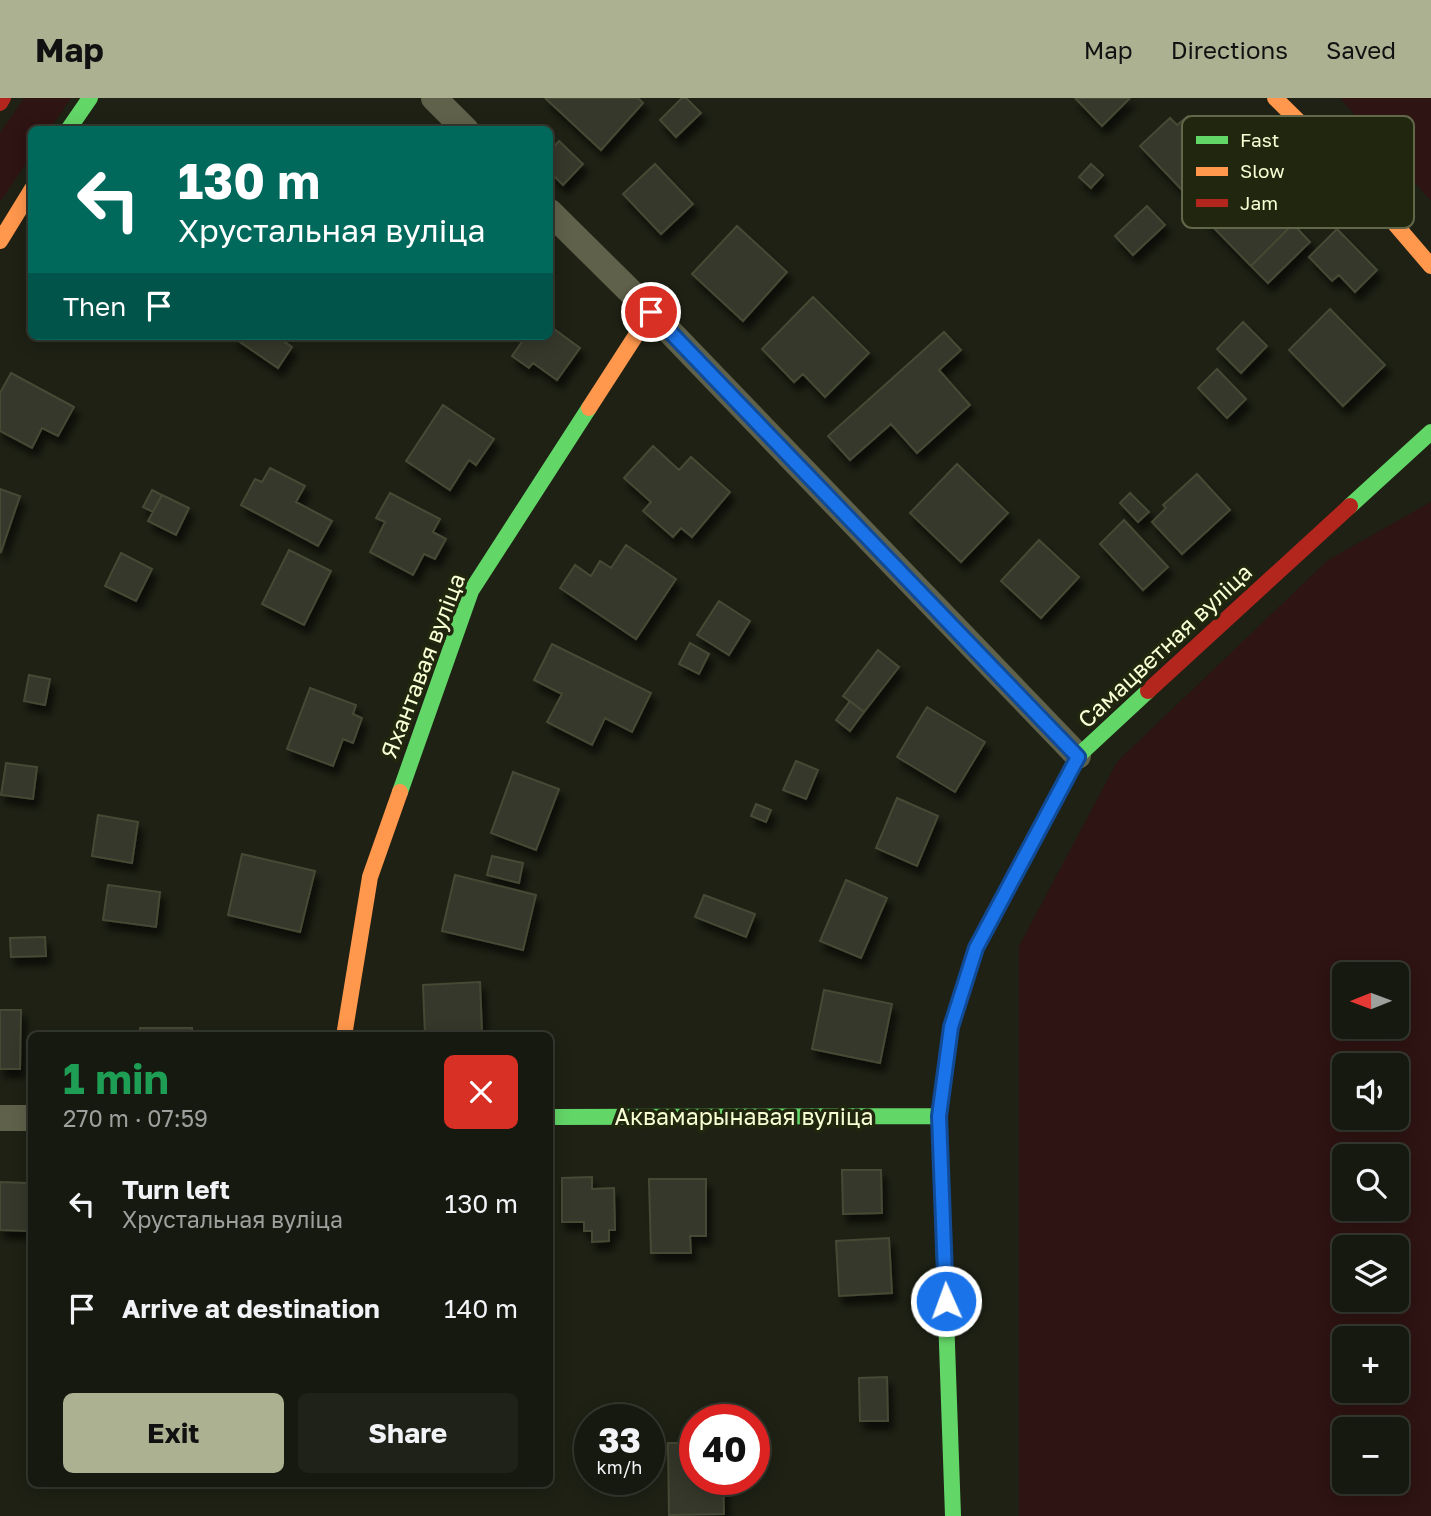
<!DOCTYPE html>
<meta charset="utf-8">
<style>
:root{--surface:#16190f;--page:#1f2218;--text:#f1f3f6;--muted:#9ea09e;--line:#35382f;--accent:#acb191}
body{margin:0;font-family:"Golos Text",sans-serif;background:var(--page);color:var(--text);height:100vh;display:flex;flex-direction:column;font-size:26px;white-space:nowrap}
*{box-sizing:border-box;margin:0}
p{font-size:23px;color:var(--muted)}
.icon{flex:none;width:38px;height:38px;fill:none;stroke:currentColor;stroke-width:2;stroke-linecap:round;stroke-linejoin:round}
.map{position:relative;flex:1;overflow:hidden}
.panel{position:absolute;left:28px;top:934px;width:525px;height:455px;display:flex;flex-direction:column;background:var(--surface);border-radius:10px;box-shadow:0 4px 18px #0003,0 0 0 2px var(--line)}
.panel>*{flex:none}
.banner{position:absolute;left:28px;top:28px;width:525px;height:214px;border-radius:10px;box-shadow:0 4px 18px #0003,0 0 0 2px var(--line);background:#00695c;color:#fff;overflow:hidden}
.needle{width:46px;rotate:269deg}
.fabs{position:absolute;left:1332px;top:864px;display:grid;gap:14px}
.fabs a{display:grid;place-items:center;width:77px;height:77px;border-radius:10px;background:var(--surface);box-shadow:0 4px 18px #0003,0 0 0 2px var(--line);font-size:35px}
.speed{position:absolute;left:574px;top:1306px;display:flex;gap:14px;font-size:35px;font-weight:700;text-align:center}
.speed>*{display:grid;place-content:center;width:91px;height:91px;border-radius:50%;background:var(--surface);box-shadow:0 4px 18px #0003,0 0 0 2px var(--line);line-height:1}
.speed small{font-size:18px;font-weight:400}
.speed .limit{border:10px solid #d22;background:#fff;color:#111}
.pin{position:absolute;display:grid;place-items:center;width:60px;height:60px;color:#fff;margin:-30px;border:4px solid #fff;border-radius:50%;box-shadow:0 2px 7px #0007}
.me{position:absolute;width:77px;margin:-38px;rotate:358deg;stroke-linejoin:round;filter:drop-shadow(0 0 5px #0008)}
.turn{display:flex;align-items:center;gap:24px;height:147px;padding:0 35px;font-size:32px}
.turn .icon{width:91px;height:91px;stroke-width:2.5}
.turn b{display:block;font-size:49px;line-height:60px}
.then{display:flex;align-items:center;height:66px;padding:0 35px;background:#0003;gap:14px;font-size:26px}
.round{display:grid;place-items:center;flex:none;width:74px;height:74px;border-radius:10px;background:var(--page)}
.overview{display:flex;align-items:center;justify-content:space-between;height:119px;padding:0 35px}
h1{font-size:42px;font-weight:700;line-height:52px;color:#1e9e55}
.primary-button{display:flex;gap:14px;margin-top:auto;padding:14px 35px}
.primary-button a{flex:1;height:80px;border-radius:10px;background:var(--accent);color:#111;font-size:28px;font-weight:700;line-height:80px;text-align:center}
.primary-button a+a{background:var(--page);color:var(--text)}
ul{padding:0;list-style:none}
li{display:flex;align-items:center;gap:21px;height:105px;padding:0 35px}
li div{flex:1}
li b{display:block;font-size:26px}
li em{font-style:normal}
header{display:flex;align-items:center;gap:42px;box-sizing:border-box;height:98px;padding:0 35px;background:var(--accent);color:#111}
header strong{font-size:33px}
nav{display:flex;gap:38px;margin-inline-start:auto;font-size:24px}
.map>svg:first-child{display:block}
</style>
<header>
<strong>Map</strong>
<nav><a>Map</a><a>Directions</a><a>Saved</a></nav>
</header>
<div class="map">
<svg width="1431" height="1418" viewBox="0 0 1431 1418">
<defs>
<filter id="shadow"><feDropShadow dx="4.5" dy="8" stdDeviation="3.5" flood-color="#0009"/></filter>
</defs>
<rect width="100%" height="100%" fill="#1e2114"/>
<path fill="#2e1412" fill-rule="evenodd" d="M 24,0 L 71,0 L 50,31 L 32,32 L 31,58 L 0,104 L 0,35 Z
M 1340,0 L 1431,0 L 1431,103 Z
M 1431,404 L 1431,1418 L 1019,1418 L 1019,848 L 1117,664 L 1328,462 ZM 1344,877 L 1396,877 L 1396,929 L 1344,929 ZM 1344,968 L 1396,968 L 1396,1020 L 1344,1020 ZM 1344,1059 L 1396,1059 L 1396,1111 L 1344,1111 ZM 1344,1150 L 1396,1150 L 1396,1202 L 1344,1202 ZM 1344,1241 L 1396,1241 L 1396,1293 L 1344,1293 ZM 1344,1332 L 1396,1332 L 1396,1384 L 1344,1384 Z"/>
<path fill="#353829" stroke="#464a36" stroke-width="2" filter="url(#shadow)" d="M 545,0 L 638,0 L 643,5 L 601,52 Z
M 682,0 L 686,0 L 701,15 L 676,39 L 660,22 Z
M 1075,0 L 1130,0 L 1102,28 Z
M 1188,18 L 1223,55 L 1183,93 L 1140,48 L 1170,20 L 1177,27 Z
M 559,43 L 583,66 L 563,87 L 550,74 L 550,53 Z
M 655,66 L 693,106 L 661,136 L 623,96 Z
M 1091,66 L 1103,77 L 1091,90 L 1079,79 Z
M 1248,80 L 1293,126 L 1251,168 L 1206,122 Z
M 1147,108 L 1165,127 L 1133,157 L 1115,138 Z
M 1293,126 L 1310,144 L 1268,185 L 1251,168 Z
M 737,128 L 787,174 L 743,223 L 692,176 Z
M 1337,131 L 1377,172 L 1355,194 L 1339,177 L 1332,183 L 1309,159 Z
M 813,199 L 869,255 L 825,299 L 803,276 L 794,284 L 762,251 Z
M 1330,211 L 1385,267 L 1343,308 L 1289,252 Z
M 1243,224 L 1267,248 L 1241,275 L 1217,251 Z
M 550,228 L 580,250 L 557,282 L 533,265 L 529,270 L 512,258 L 526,238 L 550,238 Z
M 944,234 L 961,252 L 939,272 L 970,307 L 917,355 L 891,326 L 850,362 L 828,338 Z
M 235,238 L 276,238 L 292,249 L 278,270 L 234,240 Z
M 1217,271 L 1246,301 L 1227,320 L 1198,290 Z
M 11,275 L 74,309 L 58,338 L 42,330 L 32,350 L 0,333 L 0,295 Z
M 443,307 L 494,341 L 476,367 L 469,362 L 450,392 L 406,363 Z
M 653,348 L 679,372 L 691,359 L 730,394 L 692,439 L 681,430 L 673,439 L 643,413 L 651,404 L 624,380 Z
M 957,366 L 1008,415 L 961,464 L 910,415 Z
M 270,370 L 305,388 L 296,404 L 332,423 L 318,448 L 241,407 L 255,381 L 262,384 Z
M 1197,376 L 1230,412 L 1182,456 L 1152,424 L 1166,410 L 1163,407 Z
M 0,391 L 20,398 L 1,454 L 0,453 Z
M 152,392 L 162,397 L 153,414 L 143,409 Z
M 390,395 L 440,421 L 433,434 L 446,441 L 435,461 L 424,456 L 413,477 L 370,454 L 385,424 L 376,420 Z
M 1130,395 L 1149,414 L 1138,424 L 1120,405 Z
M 162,397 L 189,410 L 176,437 L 148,423 Z
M 1124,422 L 1168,469 L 1143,492 L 1100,446 Z
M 1039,442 L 1079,479 L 1041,520 L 1001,483 Z
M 626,447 L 676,481 L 636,541 L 560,490 L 575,467 L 591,478 L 600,463 L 611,470 Z
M 289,452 L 331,473 L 304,527 L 262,506 Z
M 121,455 L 152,471 L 136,503 L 105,488 Z
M 719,503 L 750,523 L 729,557 L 697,537 Z
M 690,545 L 709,556 L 699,576 L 679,566 Z
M 552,546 L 651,595 L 632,634 L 605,620 L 592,647 L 547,624 L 562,596 L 534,582 Z
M 878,552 L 899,569 L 864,614 L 843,598 Z
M 29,577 L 50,581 L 45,607 L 24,603 Z
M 310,590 L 356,607 L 353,616 L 362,620 L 353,645 L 343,641 L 333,668 L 287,651 Z
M 850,603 L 864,614 L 850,633 L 836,622 Z
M 927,609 L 985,644 L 955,694 L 897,659 Z
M 796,663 L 818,672 L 806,701 L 783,692 Z
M 6,665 L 37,669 L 33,701 L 1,697 Z
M 513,674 L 559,691 L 536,752 L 491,735 Z
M 897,700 L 938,718 L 917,768 L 876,750 Z
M 756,706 L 771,712 L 766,724 L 751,718 Z
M 98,717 L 138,724 L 132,765 L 92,758 Z
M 242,756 L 315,773 L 300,834 L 228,817 Z
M 492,758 L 523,765 L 519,785 L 487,777 Z
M 455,777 L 536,797 L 523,852 L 442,833 Z
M 846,782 L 887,800 L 861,860 L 820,843 Z
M 108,787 L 160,794 L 156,829 L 103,822 Z
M 704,797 L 755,816 L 746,839 L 695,819 Z
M 45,839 L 46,858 L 11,859 L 10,840 Z
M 480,884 L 482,933 L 425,937 L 423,887 Z
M 824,892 L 892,906 L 880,965 L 812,951 Z
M 0,912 L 21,912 L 20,971 L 0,971 Z
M 140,930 L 192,930 L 192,938 L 140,938 Z
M 842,1072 L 881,1072 L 882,1115 L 843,1116 Z
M 592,1079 L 592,1091 L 614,1090 L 615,1132 L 609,1132 L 609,1143 L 592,1144 L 592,1133 L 584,1133 L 584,1124 L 562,1124 L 562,1080 Z
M 649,1081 L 706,1081 L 706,1138 L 690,1138 L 691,1155 L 651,1155 Z
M 0,1084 L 28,1085 L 28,1133 L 0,1132 Z
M 889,1140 L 892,1195 L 839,1198 L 836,1143 Z
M 887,1279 L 888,1323 L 860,1323 L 859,1280 Z
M 668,1345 L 695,1345 L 695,1381 L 723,1381 L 724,1416 L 669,1417 Z"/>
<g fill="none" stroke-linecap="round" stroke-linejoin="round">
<path stroke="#5f614a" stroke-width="26" d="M 434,0 L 466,32
M 550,114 L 651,214 L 1078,658
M 0,1020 L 32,1020"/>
<path stroke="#63d668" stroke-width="16" d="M 68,32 L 90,0
M 1350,408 L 1431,334
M 400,694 L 471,493 L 589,310
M 550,1019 L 939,1018
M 953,1418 L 939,1018 L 951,929 L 976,850 L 1078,658 L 1148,593"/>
<path stroke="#ff974d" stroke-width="16" d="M 1275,0 L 1353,77 L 1431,168
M 0,143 L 32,91
M 589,310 L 651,214
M 344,938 L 370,779 L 400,694"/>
<path stroke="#b3261e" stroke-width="16" d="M 0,5 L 3,0
M 1148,593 L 1350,408"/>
</g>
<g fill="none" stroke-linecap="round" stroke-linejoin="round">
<g stroke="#114b97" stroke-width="18">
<path id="route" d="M 651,214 L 1078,659 L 976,850 L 951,929 L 939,1018 L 946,1203"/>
</g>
<use href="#route" stroke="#1a73e8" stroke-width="12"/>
</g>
<g text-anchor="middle" stroke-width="7" stroke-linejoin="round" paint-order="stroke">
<g font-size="23" fill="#f8ffd4" stroke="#21260f">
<text transform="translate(1165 548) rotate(-43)" y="8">Самацветная вуліца</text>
<text transform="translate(423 568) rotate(-69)" y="8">Яхантавая вуліца</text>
<text x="744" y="1027">Аквамарынавая вуліца</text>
</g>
</g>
<rect x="1182" y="18" width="232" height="112" rx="10" fill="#21260f" stroke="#62674a" stroke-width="2"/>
<rect x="1196" y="38" width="32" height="8" fill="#63d668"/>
<rect x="1196" y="69" width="32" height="9" fill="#ff974d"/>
<rect x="1196" y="101" width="32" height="8" fill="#b3261e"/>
<g font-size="19" fill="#f8ffd4">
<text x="1240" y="49">Fast</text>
<text x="1240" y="80">Slow</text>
<text x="1240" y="112">Jam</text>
</g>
</svg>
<div class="fabs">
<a><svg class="needle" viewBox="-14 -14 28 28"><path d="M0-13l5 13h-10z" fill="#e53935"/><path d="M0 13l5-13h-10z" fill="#9ea09e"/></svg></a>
<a><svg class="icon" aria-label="sound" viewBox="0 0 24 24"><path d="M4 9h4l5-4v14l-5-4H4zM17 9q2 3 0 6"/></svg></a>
<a><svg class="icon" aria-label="search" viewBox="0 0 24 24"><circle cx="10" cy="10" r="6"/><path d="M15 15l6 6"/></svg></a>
<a><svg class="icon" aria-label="layers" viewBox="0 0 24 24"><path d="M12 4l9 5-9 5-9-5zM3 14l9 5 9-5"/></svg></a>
<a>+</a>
<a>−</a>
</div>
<div class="speed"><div>33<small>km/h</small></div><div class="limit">40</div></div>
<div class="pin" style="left:651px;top:214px;background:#d93025"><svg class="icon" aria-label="arrive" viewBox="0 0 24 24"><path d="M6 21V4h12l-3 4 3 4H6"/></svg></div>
<svg class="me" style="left:946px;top:1203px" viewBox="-20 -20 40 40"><circle r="17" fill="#1a73e8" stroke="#fff" stroke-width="3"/><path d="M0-11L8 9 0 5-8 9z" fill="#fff"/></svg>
<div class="banner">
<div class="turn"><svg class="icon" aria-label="left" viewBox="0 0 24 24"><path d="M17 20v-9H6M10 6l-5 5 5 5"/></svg><div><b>130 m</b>Хрустальная вуліца</div></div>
<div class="then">Then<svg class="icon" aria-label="arrive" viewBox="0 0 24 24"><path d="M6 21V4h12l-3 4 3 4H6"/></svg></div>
</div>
<section class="panel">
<div class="overview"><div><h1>1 min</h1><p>270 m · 07:59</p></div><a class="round" style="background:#d93025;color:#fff"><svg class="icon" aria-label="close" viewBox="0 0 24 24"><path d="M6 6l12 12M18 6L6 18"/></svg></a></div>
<ul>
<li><svg class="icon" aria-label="left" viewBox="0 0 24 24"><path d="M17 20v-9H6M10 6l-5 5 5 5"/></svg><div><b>Turn left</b><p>Хрустальная вуліца</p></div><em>130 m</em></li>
<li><svg class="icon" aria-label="arrive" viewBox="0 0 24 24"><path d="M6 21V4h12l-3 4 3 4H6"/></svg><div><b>Arrive at destination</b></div><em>140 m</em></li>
</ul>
<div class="primary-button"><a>Exit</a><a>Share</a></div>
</section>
</div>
